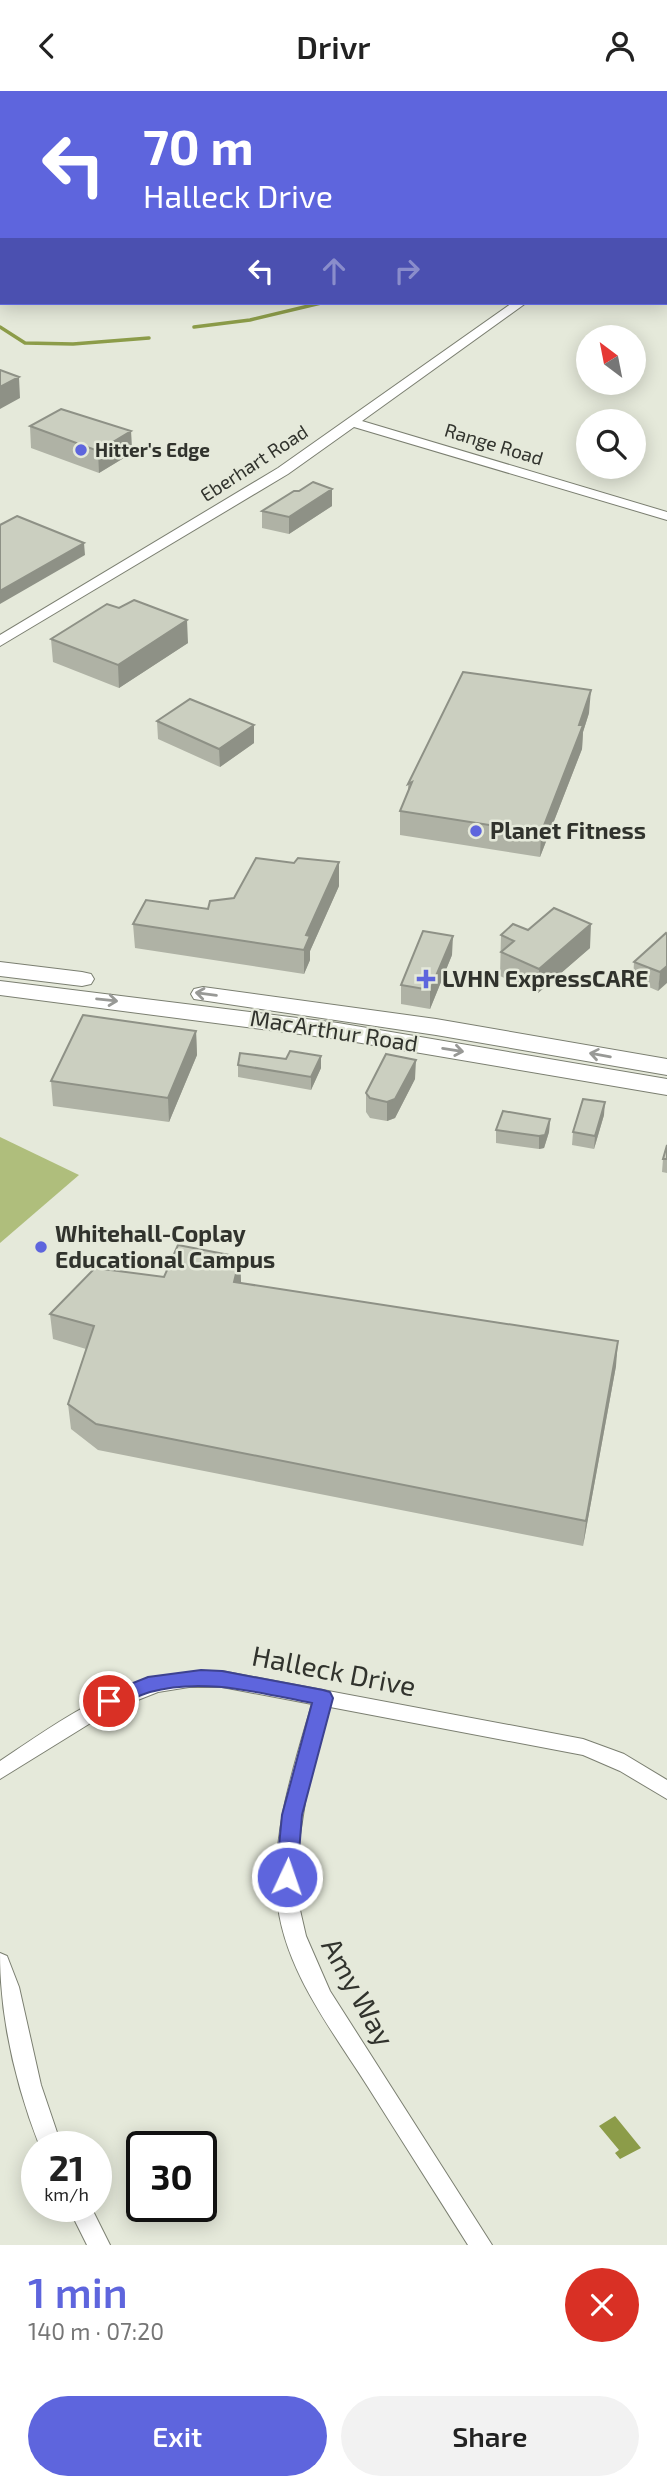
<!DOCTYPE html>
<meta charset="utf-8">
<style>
:root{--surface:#fff;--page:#f2f2f2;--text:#222;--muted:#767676;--accent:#5e65dd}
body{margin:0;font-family:"Exo 2",sans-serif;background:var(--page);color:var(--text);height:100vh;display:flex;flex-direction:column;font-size:26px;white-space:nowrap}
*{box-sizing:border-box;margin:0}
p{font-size:23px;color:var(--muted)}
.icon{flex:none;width:38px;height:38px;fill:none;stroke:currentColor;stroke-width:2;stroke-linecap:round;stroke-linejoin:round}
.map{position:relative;height:2154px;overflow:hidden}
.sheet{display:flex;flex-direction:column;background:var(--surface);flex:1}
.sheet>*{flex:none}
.top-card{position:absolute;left:0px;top:0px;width:668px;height:214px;box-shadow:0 4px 18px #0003;background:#5e65dd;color:#fff;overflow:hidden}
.needle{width:46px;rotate:328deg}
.buttons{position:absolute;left:576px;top:234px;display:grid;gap:14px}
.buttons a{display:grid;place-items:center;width:70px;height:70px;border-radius:50%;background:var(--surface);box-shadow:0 4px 18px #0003;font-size:35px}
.speed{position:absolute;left:21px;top:2040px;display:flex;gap:14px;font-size:35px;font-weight:700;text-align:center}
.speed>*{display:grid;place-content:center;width:91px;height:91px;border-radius:50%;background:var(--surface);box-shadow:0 4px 18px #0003;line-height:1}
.speed small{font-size:18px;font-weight:400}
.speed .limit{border:4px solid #111;border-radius:10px;background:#fff;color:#111}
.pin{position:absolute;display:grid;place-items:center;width:60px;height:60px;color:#fff;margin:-30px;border:4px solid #fff;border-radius:50%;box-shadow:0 2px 7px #0007}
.me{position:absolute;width:77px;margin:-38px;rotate:3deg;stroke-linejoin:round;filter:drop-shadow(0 0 5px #0008)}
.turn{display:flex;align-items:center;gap:24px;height:147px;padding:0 28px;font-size:32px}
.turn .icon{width:91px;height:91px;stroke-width:2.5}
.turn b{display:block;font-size:49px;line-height:60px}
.lanes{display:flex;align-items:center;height:66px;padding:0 28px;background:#0003;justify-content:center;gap:35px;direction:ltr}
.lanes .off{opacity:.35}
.round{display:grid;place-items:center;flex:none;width:74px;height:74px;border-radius:37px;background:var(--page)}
.summary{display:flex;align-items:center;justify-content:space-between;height:119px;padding:0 28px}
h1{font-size:42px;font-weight:600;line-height:52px;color:var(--accent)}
.primary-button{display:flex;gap:14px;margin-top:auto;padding:14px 28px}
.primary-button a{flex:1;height:80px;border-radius:42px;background:var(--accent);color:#fff;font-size:28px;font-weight:600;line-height:80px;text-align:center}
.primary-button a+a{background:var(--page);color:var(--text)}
header{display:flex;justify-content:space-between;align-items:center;height:91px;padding:0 28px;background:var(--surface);font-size:32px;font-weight:600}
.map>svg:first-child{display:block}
</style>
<header><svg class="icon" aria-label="back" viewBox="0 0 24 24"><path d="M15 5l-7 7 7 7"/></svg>Drivr<svg class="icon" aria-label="person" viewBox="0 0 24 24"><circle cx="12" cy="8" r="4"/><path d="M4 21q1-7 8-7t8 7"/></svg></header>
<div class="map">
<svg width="667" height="2154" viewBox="0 0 667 2154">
<rect width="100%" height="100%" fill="#e5e9da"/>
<path fill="#afbe7c" d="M 0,1046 L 79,1084 L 0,1152 Z"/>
<path fill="#8c9c49" d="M 615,2025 L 641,2057 L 620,2068 L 615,2062 L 619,2059 L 599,2035 Z"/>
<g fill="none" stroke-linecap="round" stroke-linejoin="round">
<path stroke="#8c9c49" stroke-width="3.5" d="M 0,236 L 25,252 L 73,253 L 149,247
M 194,236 L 250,229 L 321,212"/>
<g stroke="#7b7f71" stroke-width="2">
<path id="minor" d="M 134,0 L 144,0 L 133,2 Z
M 273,0 L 283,0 L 272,2 Z
M 441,0 L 455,0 L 456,2 L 442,2 Z
M 589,0 L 598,0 L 588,2 Z
M 2,69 L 2,75 L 0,76 L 0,70 Z
M 222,1580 L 583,1648 L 624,1663 L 667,1689 L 667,1708 L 620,1680 L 583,1664 L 330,1616 L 306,1705 L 298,1756 L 297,1806 L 306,1845 L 330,1900 L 492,2154 L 468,2154 C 435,2101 401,2049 368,1996 C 332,1939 282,1876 277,1806 C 272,1740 294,1675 312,1613 L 222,1596 L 189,1596 L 158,1601 L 110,1620 L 0,1688 L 0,1670 C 78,1618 125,1582 222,1580 Z
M 0,1862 L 7,1865 L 19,1896 L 41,1994 L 62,2056 L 40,2056 C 16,1995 0,1927 0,1862 Z
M 68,2116 L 91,2116 L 110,2154 L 87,2154 Z"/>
</g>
<g stroke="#7b7f71" stroke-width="2">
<path id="tertiary" d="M 512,212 L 526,212 L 362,330 L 667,421 L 667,429 L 354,336 L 288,383 L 0,555 L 0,544 L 278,377 Z"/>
</g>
<g stroke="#7b7f71" stroke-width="2">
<path id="trunk" d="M 0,871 L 82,881 L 91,883 L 94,888 L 91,893 L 82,895 L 0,885 Z
M 0,890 L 338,932 L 667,988 L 667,1004 L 338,948 L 0,904 Z
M 203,896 L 436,928 L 667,968 L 667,984 L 436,944 L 194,908 L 191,903 L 194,898 Z"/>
</g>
<use href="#minor" fill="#fff" fill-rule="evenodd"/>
<use href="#tertiary" fill="#fff" fill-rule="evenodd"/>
<use href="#trunk" fill="#fff" fill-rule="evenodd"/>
</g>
<path fill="#afb2a5" d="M 30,335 L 131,340 L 132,362 L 99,382 L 31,357 Z
M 332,415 L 289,443 L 262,437 L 262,420 Z
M 51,548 L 188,552 L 119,597 L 53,571 Z
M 589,622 L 583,641 L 582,658 L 540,766 L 400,744 L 400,720 L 408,700 L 408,693 Z
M 157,630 L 254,634 L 254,652 L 220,676 L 158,648 Z
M 339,771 L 339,795 L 310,860 L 310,869 L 304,883 L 135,857 L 133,833 L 208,818 Z
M 528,839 L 590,857 L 538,902 L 500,885 L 501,844 Z
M 666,842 L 658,900 L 633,889 L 634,871 Z
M 452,864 L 430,918 L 401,913 L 401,894 Z
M 196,940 L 197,964 L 169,1031 L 53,1015 L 51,990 Z
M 286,968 L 321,977 L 311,999 L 238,986 L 238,974 Z
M 415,988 L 395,1027 L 387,1030 L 370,1027 L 366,1021 L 366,1002 Z
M 604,1024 L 594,1058 L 572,1054 L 573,1041 Z
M 550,1028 L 549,1041 L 544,1057 L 539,1058 L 496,1052 L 496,1039 Z
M 667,1054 L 667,1082 L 662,1081 L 663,1068 Z
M 240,1166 L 241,1192 L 616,1275 L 583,1455 L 98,1359 L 71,1338 L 68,1313 L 86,1258 L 53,1248 L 50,1223 L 164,1186 Z"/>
<path fill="#8e9186" d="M 19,286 L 20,307 L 0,318 L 0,296 Z
M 131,340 L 132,362 L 99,382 L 98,360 Z
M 332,398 L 332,415 L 289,443 L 289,426 Z
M 84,452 L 85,464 L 0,513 L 0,500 Z
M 187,529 L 188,552 L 119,597 L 118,574 Z
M 591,599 L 589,622 L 583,641 L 582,658 L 540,766 L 541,742 Z
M 254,634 L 254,652 L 220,676 L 219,658 Z
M 339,771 L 339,795 L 310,860 L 310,869 L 304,883 L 304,859 L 306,844 Z
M 591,833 L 590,857 L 538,902 L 539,878 Z
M 453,845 L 452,864 L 430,918 L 430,899 Z
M 667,875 L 667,892 L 658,900 L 660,881 Z
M 196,940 L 197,964 L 169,1031 L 168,1007 Z
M 321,965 L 321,977 L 311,999 L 311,986 Z
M 416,969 L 415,988 L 395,1027 L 387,1030 L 387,1011 Z
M 605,1011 L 604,1024 L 594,1058 L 595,1045 Z
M 550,1028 L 549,1041 L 544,1057 L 539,1058 L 539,1045 Z
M 240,1166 L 241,1191 L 235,1216 L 234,1191 Z
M 618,1250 L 616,1275 L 583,1455 L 586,1430 Z"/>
<path fill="#cbcfc0" stroke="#8e9186" stroke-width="2" d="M 0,279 L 19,286 L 0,296 Z
M 61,318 L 131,340 L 98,360 L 30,335 Z
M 313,391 L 332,398 L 289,426 L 262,420 L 294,400 L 299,400 Z
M 17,425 L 84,452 L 0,500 L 0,434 Z
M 134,509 L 187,529 L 118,574 L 51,548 L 107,513 L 119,517 Z
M 463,581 L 591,599 L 579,634 L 583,634 L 541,742 L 400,720 L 412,691 L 408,693 Z
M 190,608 L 254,634 L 219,658 L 157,630 Z
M 256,767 L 294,772 L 298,767 L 339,771 L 306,844 L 310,845 L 304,859 L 133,833 L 146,809 L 208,818 L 210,810 L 234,807 Z
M 554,817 L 591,833 L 539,878 L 501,861 L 514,850 L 501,844 L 513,833 L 528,839 Z
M 423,840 L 453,845 L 430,899 L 401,894 Z
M 666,842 L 667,843 L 667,875 L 660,881 L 634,871 Z
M 83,924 L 196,940 L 168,1007 L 51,990 Z
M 290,960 L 321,965 L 311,986 L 238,974 L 240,962 L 286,968 Z
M 386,963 L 416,969 L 395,1008 L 387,1011 L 370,1007 L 366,1002 Z
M 583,1008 L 605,1011 L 595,1045 L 573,1041 Z
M 503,1020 L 550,1028 L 545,1044 L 539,1045 L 496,1039 Z
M 667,1054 L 667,1068 L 663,1068 Z
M 178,1154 L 240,1166 L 234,1191 L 618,1250 L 586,1430 L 96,1333 L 68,1313 L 94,1235 L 50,1223 L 95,1177 L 164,1186 Z"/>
<defs><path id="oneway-shaft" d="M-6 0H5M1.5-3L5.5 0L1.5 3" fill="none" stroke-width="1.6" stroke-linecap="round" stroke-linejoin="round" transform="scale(1.75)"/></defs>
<g stroke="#989996">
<use href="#oneway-shaft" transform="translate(206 903) rotate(-173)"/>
<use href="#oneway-shaft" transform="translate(107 909) rotate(6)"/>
<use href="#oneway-shaft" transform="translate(453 959) rotate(9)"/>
<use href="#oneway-shaft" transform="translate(600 964) rotate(-170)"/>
</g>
<path fill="#5e65dd" stroke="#3d4290" stroke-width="2" d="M 201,1579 L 222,1580 L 323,1599 L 330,1601 L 333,1607 L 302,1724 L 297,1786 L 294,1792 L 287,1795 L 279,1792 L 276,1786 L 282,1724 L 312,1612 C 259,1602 204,1586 150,1601 C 136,1605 123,1613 109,1618 L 103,1615 L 100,1610 L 103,1604 L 148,1586 Z"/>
<g fill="#5e65dd" stroke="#e5e9da" stroke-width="2.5">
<circle cx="81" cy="359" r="7"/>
<circle cx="476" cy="740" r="7"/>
<path d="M422.5 877.5h7v7h7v7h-7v7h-7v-7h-7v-7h7z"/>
<circle cx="41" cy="1156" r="7"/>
</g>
<g text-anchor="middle" stroke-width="5" stroke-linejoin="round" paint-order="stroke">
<g font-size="19" fill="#31332d" stroke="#e5e9da">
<text transform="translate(494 353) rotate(17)" y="7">Range Road</text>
<text transform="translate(254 372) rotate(-33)" y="7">Eberhart Road</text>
</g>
<g font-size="19" font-weight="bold" fill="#31332d" stroke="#e5e9da" text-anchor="start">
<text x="95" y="366">Hitter's Edge</text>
</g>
<g font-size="23" font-weight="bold" fill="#31332d" stroke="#e5e9da" text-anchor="start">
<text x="490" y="748">Planet Fitness</text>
<text x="442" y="896">LVHN ExpressCARE</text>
<text x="55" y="1151">Whitehall-Coplay<tspan x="55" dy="26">Educational Campus</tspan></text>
</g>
<g font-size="23" fill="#31332d" stroke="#e5e9da">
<text transform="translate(334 940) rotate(9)" y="8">MacArthur Road</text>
</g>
<g font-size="28" fill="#31332d" stroke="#e5e9da">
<text transform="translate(334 1580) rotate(11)" y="10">Halleck Drive</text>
<text transform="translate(358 1901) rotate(61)" y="10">Amy Way</text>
</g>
</g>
</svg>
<div class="buttons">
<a><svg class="needle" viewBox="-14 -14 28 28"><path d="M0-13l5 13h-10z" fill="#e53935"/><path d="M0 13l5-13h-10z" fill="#767676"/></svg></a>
<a><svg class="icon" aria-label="search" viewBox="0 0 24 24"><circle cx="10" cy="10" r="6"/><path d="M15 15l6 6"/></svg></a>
</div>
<div class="speed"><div>21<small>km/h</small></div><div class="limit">30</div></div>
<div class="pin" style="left:109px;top:1610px;background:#d93025"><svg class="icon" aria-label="arrive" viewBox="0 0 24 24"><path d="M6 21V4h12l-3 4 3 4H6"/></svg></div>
<svg class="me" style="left:287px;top:1786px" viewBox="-20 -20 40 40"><circle r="17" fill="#5e65dd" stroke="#fff" stroke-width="3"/><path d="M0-11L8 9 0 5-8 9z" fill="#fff"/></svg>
<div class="top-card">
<div class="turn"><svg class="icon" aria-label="left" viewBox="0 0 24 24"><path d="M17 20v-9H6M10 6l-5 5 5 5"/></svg><div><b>70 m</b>Halleck Drive</div></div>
<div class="lanes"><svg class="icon" aria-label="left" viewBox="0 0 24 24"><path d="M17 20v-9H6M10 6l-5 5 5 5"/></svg><svg class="icon off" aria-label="ahead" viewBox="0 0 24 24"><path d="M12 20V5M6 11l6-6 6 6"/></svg><svg class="icon off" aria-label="right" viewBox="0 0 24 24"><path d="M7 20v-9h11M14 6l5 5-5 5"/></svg></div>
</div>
</div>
<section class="sheet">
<div class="summary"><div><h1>1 min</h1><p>140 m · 07:20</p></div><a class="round" style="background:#d93025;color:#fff"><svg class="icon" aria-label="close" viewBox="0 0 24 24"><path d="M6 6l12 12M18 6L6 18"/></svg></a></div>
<div class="primary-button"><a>Exit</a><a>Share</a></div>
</section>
